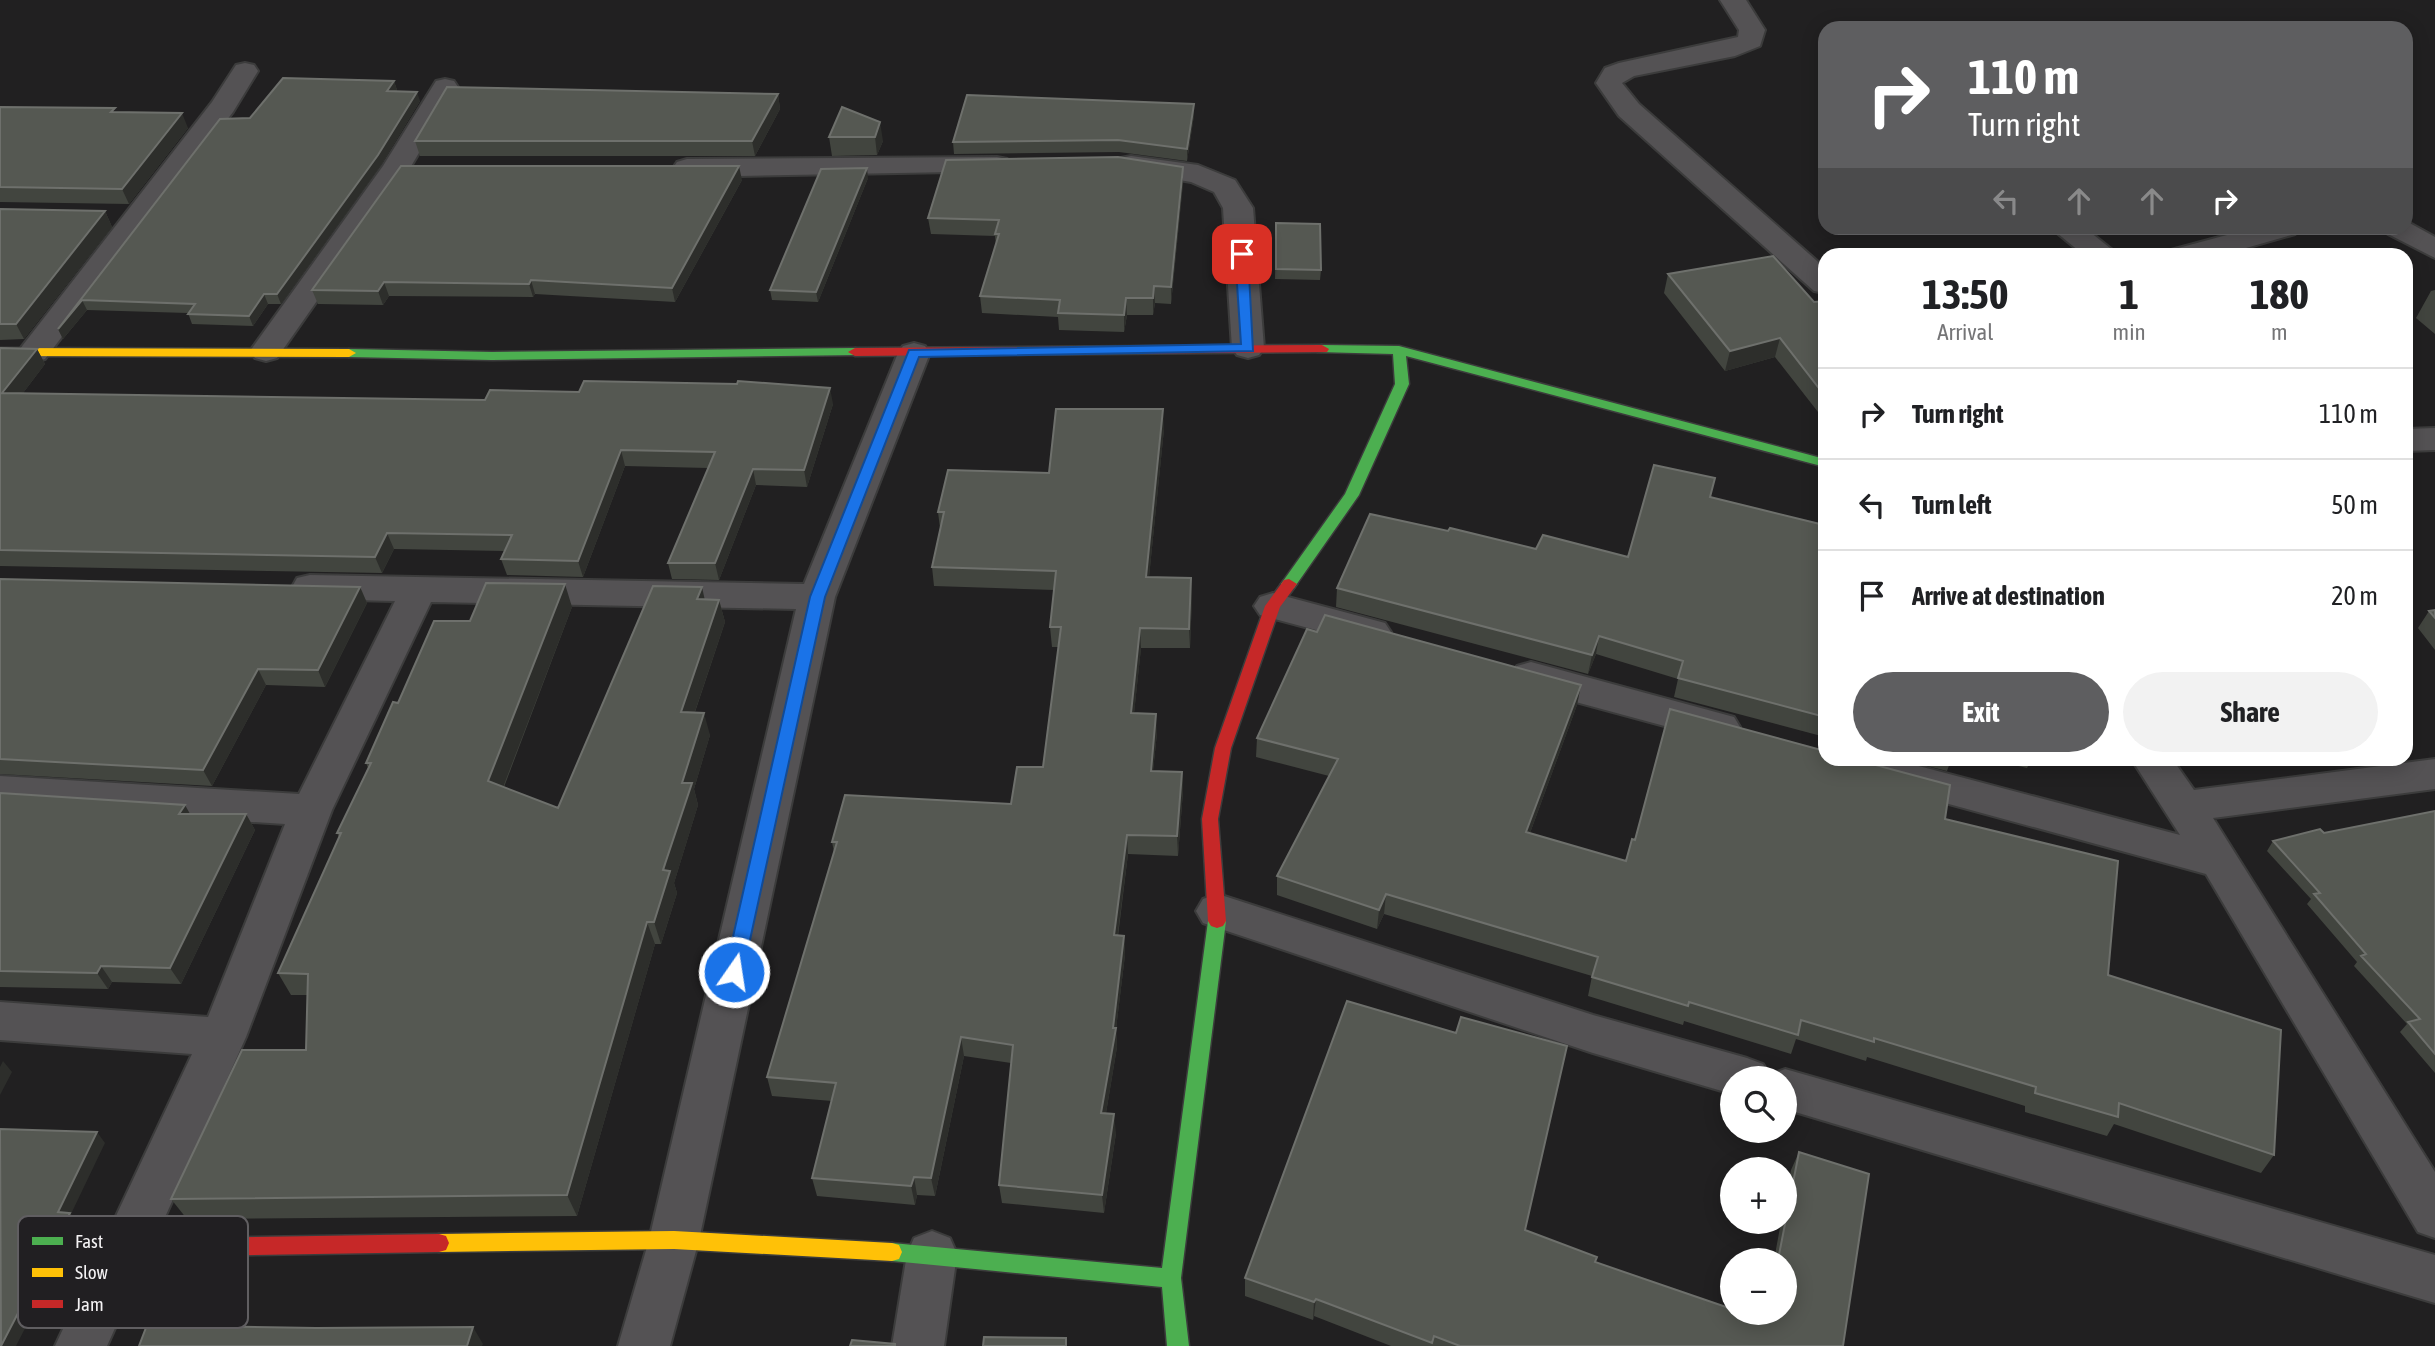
<!DOCTYPE html>
<meta charset="utf-8">
<style>
:root{--surface:#fff;--page:#f2f2f2;--text:#202124;--muted:#757577;--line:#e0e0e0;--accent:#5e5e60}
body{margin:0;font-family:"Asap Condensed",sans-serif;background:var(--page);color:var(--text);height:100vh;display:flex;flex-direction:column;font-size:26px;white-space:nowrap}
*{box-sizing:border-box;margin:0}
p{font-size:23px;color:var(--muted)}
.icon{flex:none;width:38px;height:38px;fill:none;stroke:currentColor;stroke-width:2;stroke-linecap:round;stroke-linejoin:round}
.map{position:relative;flex:1;overflow:hidden}
.details{position:absolute;left:1818px;top:248px;width:595px;height:518px;display:flex;flex-direction:column;background:var(--surface);border-radius:21px;box-shadow:0 4px 18px #0003}
.details>*{flex:none}
.top-card{position:absolute;left:1818px;top:21px;width:595px;height:214px;border-radius:21px;box-shadow:0 4px 18px #0003;background:#5e5e60;color:#fff;overflow:hidden}
.tools{position:absolute;left:1720px;top:1066px;display:grid;gap:14px}
.tools a{display:grid;place-items:center;width:77px;height:77px;border-radius:50%;background:var(--surface);box-shadow:0 4px 18px #0003;font-size:35px}
.pin{position:absolute;display:grid;place-items:center;width:60px;height:60px;color:#fff;margin:-30px;border-radius:14px;box-shadow:0 4px 10px #0006}
.me{position:absolute;width:77px;margin:-38px;rotate:13deg;stroke-linejoin:round;filter:drop-shadow(0 0 5px #0008)}
.turn{display:flex;align-items:center;gap:24px;height:147px;padding:0 35px;font-size:32px}
.turn .icon{width:91px;height:91px;stroke-width:2.5}
.turn b{display:block;font-size:49px;line-height:60px}
.lanes{display:flex;align-items:center;height:66px;padding:0 35px;background:#0003;justify-content:center;gap:35px;direction:ltr}
.lanes .off{opacity:.35}
.eta{display:flex;justify-content:space-evenly;align-items:center;height:119px;text-align:center}
.eta b{font-size:42px;font-weight:700;line-height:49px}
.cta{display:flex;gap:14px;margin-top:auto;padding:14px 35px}
.cta a{flex:1;height:80px;border-radius:42px;background:var(--accent);color:#fff;font-size:28px;font-weight:700;line-height:80px;text-align:center}
.cta a+a{background:var(--page);color:var(--text)}
ul{padding:0;list-style:none}
li{display:flex;align-items:center;gap:21px;height:91px;padding:0 35px;border-top:2px solid var(--line)}
li div{flex:1}
li b{display:block;font-size:26px}
li em{font-style:normal}
.map>svg:first-child{display:block}
</style>
<div class="map">
<svg width="2435" height="1346" viewBox="0 0 2435 1346">
<rect width="100%" height="100%" fill="#212021"/>
<g fill="none" stroke-linecap="round" stroke-linejoin="round">
<g stroke="#3c3c3c" stroke-width="4">
<path id="street" d="M 1720,0 L 1746,0 L 1765,30 L 1760,46 L 1735,56 L 1634,76 L 1622,83 L 1639,104 L 1825,268 L 1825,293 L 1814,291 L 1619,116 L 1596,83 L 1605,68 L 1619,63 L 1738,37 L 1739,30 Z
M 245,63 L 254,65 L 258,71 L 233,112 L 45,359 L 34,362 L 23,359 L 18,352 L 23,345 L 212,102 L 236,65 Z
M 445,79 L 454,81 L 458,87 L 410,168 L 277,358 L 266,361 L 255,358 L 250,351 L 383,166 L 436,81 Z
M 1131,156 L 1198,165 L 1235,180 L 1253,208 L 1264,348 L 1259,355 L 1248,358 L 1237,355 L 1232,348 L 1223,208 L 1214,192 L 1191,182 L 1121,170 L 1117,164 L 1121,158 Z
M 997,157 L 1007,159 L 1011,165 L 1007,171 L 687,177 L 677,174 L 673,168 L 677,162 L 687,159 Z
M 2406,221 L 2435,237 L 2435,258 L 2388,234 L 2383,228 L 2406,228 Z
M 2051,228 L 2085,228 L 2120,256 L 2085,256 Z
M 2253,228 L 2300,228 L 2295,234 L 2218,256 L 2167,256 L 2171,250 Z
M 914,343 L 925,346 L 930,353 L 835,597 L 699,1240 L 670,1346 L 618,1346 L 649,1240 L 796,609 L 431,602 L 332,810 L 246,1037 L 107,1346 L 55,1346 L 192,1054 L 0,1040 L 0,1002 L 208,1017 L 285,824 L 0,806 L 0,776 L 299,794 L 395,601 L 310,599 L 297,596 L 292,587 L 297,578 L 310,575 L 804,584 L 898,353 L 903,346 Z
M 2435,428 L 2435,450 L 2406,451 L 2406,429 Z
M 1273,593 L 1385,623 L 1391,632 L 1385,641 L 1372,645 L 1260,615 L 1254,606 L 1260,597 Z
M 1531,662 L 1734,717 L 1740,727 L 1734,737 L 1720,741 L 1517,686 L 1512,676 L 1517,666 Z
M 1825,754 L 1825,760 L 1896,760 L 2180,835 L 2132,760 L 2173,760 L 2194,790 L 2435,759 L 2435,789 L 2213,818 L 2435,1172 L 2435,1238 L 2418,1232 L 2206,874 L 1828,771 L 1822,760 Z
M 1218,894 L 1593,1015 L 1747,1058 L 1763,1064 L 1769,1075 L 1785,1069 L 2435,1255 L 2435,1303 L 1785,1109 L 1785,1078 L 1732,1078 L 1732,1094 L 1593,1053 L 1203,923 L 1196,911 L 1203,899 Z
M 932,1231 L 950,1238 L 957,1254 L 944,1346 L 892,1346 L 907,1254 L 914,1238 Z"/>
</g>
<g stroke="#3c3c3c" stroke-width="3">
<path id="fast" d="M 1322,345 L 1399,346 L 1825,459 L 1825,467 L 1406,356 L 1409,384 L 1359,495 L 1294,588 L 1289,589 L 1281,584 L 1345,494 L 1395,384 L 1393,354 L 1317,352 L 1317,346 Z
M 855,348 L 860,349 L 860,355 L 492,360 L 349,357 L 342,353 L 349,349 L 492,352 Z
M 1217,914 L 1223,916 L 1226,921 L 1181,1278 L 1189,1346 L 1167,1346 L 1162,1287 L 892,1261 L 885,1259 L 882,1252 L 885,1245 L 892,1243 L 1162,1268 L 1208,921 L 1211,916 Z"/>
</g>
<g stroke="#3c3c3c" stroke-width="3">
<path id="slow" d="M 0,348 L 349,349 L 356,353 L 349,357 L 0,356 Z
M 674,1231 L 892,1243 L 899,1245 L 902,1252 L 899,1259 L 892,1261 L 674,1249 L 439,1252 L 432,1250 L 429,1243 L 432,1236 L 439,1234 Z"/>
</g>
<g stroke="#3c3c3c" stroke-width="3">
<path id="jam" d="M 1322,345 L 1329,349 L 1327,352 L 855,356 L 848,352 L 855,348 Z
M 1289,579 L 1297,584 L 1280,607 L 1231,748 L 1218,819 L 1226,921 L 1223,926 L 1217,928 L 1211,926 L 1208,921 L 1202,819 L 1215,748 L 1265,606 L 1284,580 Z
M 439,1234 L 446,1236 L 449,1243 L 446,1250 L 439,1252 L 127,1257 L 120,1255 L 117,1248 L 120,1241 L 127,1239 Z"/>
</g>
<use href="#street" fill="#545254" fill-rule="evenodd"/>
<use href="#fast" fill="#4caf50" fill-rule="evenodd"/>
<use href="#slow" fill="#ffc107" fill-rule="evenodd"/>
<use href="#jam" fill="#c62828" fill-rule="evenodd"/>
</g>
<path fill="#42453f" d="M 394,81 L 397,90 L 396,91 L 420,101 L 381,165 L 281,304 L 268,304 L 253,326 L 192,324 L 188,313 L 87,310 L 63,339 L 58,329 L 220,119 L 250,118 Z
M 778,94 L 780,109 L 755,156 L 420,156 L 415,141 Z
M 1194,104 L 1194,115 L 1187,161 L 1119,152 L 954,154 L 953,142 Z
M 0,107 L 117,112 L 188,128 L 129,204 L 0,202 Z
M 842,107 L 883,141 L 877,155 L 832,156 L 829,137 Z
M 1183,167 L 1183,183 L 1171,304 L 1155,303 L 1153,315 L 1127,315 L 1124,332 L 1059,330 L 1058,317 L 982,313 L 980,296 L 996,245 L 995,236 L 931,234 L 928,218 Z
M 868,178 L 818,302 L 772,300 L 770,290 Z
M 742,180 L 675,302 L 535,294 L 533,297 L 389,296 L 383,305 L 318,304 L 312,290 Z
M 0,209 L 105,211 L 112,227 L 24,339 L 0,340 Z
M 1276,223 L 1321,270 L 1320,280 L 1275,279 Z
M 1668,274 L 1814,302 L 1825,301 L 1825,421 L 1775,357 L 1725,371 L 1664,293 Z
M 2435,290 L 2435,334 L 2416,318 L 2431,291 Z
M 0,348 L 37,349 L 45,364 L 23,393 L 485,400 L 833,404 L 807,487 L 756,485 L 719,580 L 672,579 L 668,563 L 708,468 L 625,466 L 583,577 L 507,575 L 501,559 L 505,551 L 394,549 L 382,573 L 0,566 Z
M 1164,429 L 1149,577 L 1192,597 L 1190,648 L 1141,648 L 1134,713 L 1157,733 L 1153,771 L 1182,772 L 1183,791 L 1178,856 L 1128,854 L 1118,936 L 1124,936 L 1125,955 L 1116,1029 L 1117,1047 L 1106,1113 L 1116,1133 L 1104,1213 L 1002,1203 L 999,1185 L 1011,1063 L 964,1056 L 935,1196 L 917,1195 L 915,1205 L 817,1196 L 812,1178 L 832,1101 L 772,1096 L 767,1077 L 834,852 L 832,842 L 1011,804 L 1043,767 L 1058,647 L 1052,647 L 1050,627 L 1054,590 L 934,586 L 932,567 L 940,528 L 938,512 L 1049,473 Z
M 1711,497 L 1819,524 L 1825,503 L 1825,737 L 1674,697 L 1678,679 L 1596,654 L 1588,674 L 1336,607 L 1337,588 L 1536,549 L 1628,557 Z
M 0,579 L 360,587 L 367,603 L 325,687 L 266,685 L 212,786 L 0,774 Z
M 705,599 L 719,600 L 725,622 L 695,712 L 710,735 L 694,789 L 698,805 L 674,883 L 677,893 L 661,944 L 655,944 L 577,1216 L 187,1219 L 171,1199 L 306,1050 L 307,995 L 291,995 L 278,973 L 339,837 L 337,833 L 368,768 L 366,763 L 398,703 L 470,621 L 572,607 L 504,787 L 558,808 Z
M 2435,610 L 2435,650 L 2418,628 L 2429,611 Z
M 1581,685 L 1577,705 L 1530,833 L 1626,861 L 1635,840 L 1945,819 L 2108,975 L 2274,1155 L 2261,1173 L 2114,1124 L 2107,1136 L 2025,1112 L 2025,1106 L 1867,1057 L 1866,1061 L 1796,1039 L 1791,1054 L 1684,1021 L 1683,1025 L 1588,996 L 1592,976 L 1384,914 L 1377,929 L 1277,895 L 1277,876 L 1329,776 L 1256,757 L 1257,738 Z
M 1904,760 L 1951,760 L 1947,771 Z
M 1993,760 L 2031,760 L 2027,768 Z
M 0,793 L 190,814 L 246,814 L 255,830 L 181,984 L 112,982 L 108,989 L 0,987 Z
M 2435,811 L 2435,1073 L 2400,1032 L 2407,1024 L 2354,966 L 2357,962 L 2307,904 L 2311,899 L 2267,851 L 2273,841 L 2324,833 Z
M 1799,1152 L 1843,1346 L 1391,1346 L 1314,1316 L 1313,1320 L 1245,1296 L 1245,1278 L 1525,1231 L 1595,1262 L 1762,1319 L 1764,1312 L 1785,1312 L 1785,1260 L 1774,1260 L 1781,1222 L 1785,1222 L 1785,1203 L 1791,1170 Z"/>
<path fill="#2d2e2b" d="M 394,81 L 397,90 L 390,100 L 387,91 Z
M 417,92 L 420,101 L 381,165 L 281,304 L 277,294 Z
M 778,94 L 780,109 L 755,156 L 752,141 Z
M 1194,104 L 1194,115 L 1187,161 L 1187,149 Z
M 182,113 L 188,128 L 129,204 L 122,189 Z
M 880,122 L 883,141 L 877,155 L 875,137 Z
M 739,166 L 742,180 L 675,302 L 672,288 Z
M 1183,167 L 1183,183 L 1171,304 L 1171,287 Z
M 867,168 L 868,178 L 818,302 L 816,292 Z
M 105,211 L 112,227 L 24,339 L 16,324 Z
M 531,280 L 535,294 L 533,297 L 529,284 Z
M 384,282 L 389,296 L 383,305 L 378,291 Z
M 1154,286 L 1155,303 L 1153,315 L 1153,298 Z
M 264,294 L 268,304 L 253,326 L 249,316 Z
M 1126,298 L 1127,315 L 1124,332 L 1124,315 Z
M 82,300 L 87,310 L 63,339 L 58,329 Z
M 1780,338 L 1775,357 L 1725,371 L 1730,351 Z
M 37,349 L 45,364 L 11,409 L 2,393 Z
M 830,388 L 833,404 L 807,487 L 804,470 Z
M 1163,409 L 1164,429 L 1147,597 L 1146,577 Z
M 621,450 L 625,466 L 583,577 L 578,561 Z
M 753,469 L 756,485 L 719,580 L 715,563 Z
M 387,533 L 394,549 L 382,573 L 375,557 Z
M 1191,578 L 1192,597 L 1190,648 L 1189,629 Z
M 565,584 L 572,607 L 497,803 L 488,781 Z
M 360,587 L 367,603 L 325,687 L 318,670 Z
M 702,587 L 707,610 L 697,599 Z
M 719,600 L 725,622 L 687,735 L 681,712 Z
M 1140,628 L 1141,648 L 1132,733 L 1131,713 Z
M 1599,636 L 1596,654 L 1588,674 L 1592,655 Z
M 258,669 L 266,685 L 212,786 L 203,770 Z
M 1581,685 L 1577,705 L 1523,852 L 1526,832 Z
M 704,713 L 710,735 L 694,789 L 698,805 L 674,883 L 677,893 L 661,944 L 654,922 L 682,783 Z
M 1156,714 L 1157,733 L 1151,790 L 1151,771 Z
M 1182,772 L 1183,791 L 1178,856 L 1177,836 Z
M 185,805 L 194,821 L 179,814 Z
M 246,814 L 255,830 L 181,984 L 170,968 Z
M 1127,835 L 1128,854 L 1115,955 L 1114,935 Z
M 1386,894 L 1384,914 L 1377,929 L 1379,910 Z
M 647,922 L 655,944 L 577,1216 L 567,1195 Z
M 1124,936 L 1125,955 L 1116,1029 L 1117,1047 L 1103,1131 L 1101,1113 Z
M 101,966 L 112,982 L 108,989 L 97,973 Z
M 961,1037 L 964,1056 L 935,1196 L 931,1178 Z
M 3,1061 L 12,1072 L 0,1095 L 0,1067 Z
M 1114,1114 L 1116,1133 L 1104,1213 L 1102,1195 Z
M 97,1132 L 105,1143 L 71,1214 L 79,1223 L 16,1346 L 1,1346 L 58,1212 Z
M 914,1177 L 917,1195 L 915,1205 L 911,1186 Z
M 1316,1299 L 1314,1316 L 1313,1320 L 1314,1302 Z
M 473,1327 L 483,1344 L 482,1346 L 467,1346 Z"/>
<path fill="#555852" stroke="#6e706c" stroke-width="2" d="M 283,78 L 394,81 L 387,91 L 417,92 L 378,155 L 277,294 L 264,294 L 249,316 L 188,314 L 195,304 L 82,300 L 58,329 L 220,119 L 250,118 Z
M 447,87 L 778,94 L 752,141 L 415,141 Z
M 967,95 L 1194,104 L 1187,149 L 1118,140 L 953,142 Z
M 0,107 L 115,108 L 111,112 L 182,113 L 122,189 L 0,187 Z
M 842,107 L 880,122 L 875,137 L 829,137 Z
M 1118,157 L 1183,167 L 1171,287 L 1154,286 L 1153,298 L 1126,298 L 1124,315 L 1058,313 L 1060,300 L 980,296 L 999,234 L 995,234 L 999,220 L 928,218 L 946,160 Z
M 401,166 L 739,166 L 672,288 L 531,280 L 529,284 L 384,282 L 378,291 L 312,290 Z
M 867,168 L 816,292 L 770,290 L 821,169 Z
M 0,209 L 105,211 L 16,324 L 0,324 Z
M 1276,223 L 1320,224 L 1321,270 L 1276,269 Z
M 1773,256 L 1814,302 L 1825,301 L 1825,396 L 1780,338 L 1730,351 L 1668,274 Z
M 0,348 L 37,349 L 2,393 L 485,400 L 490,390 L 579,392 L 584,381 L 737,384 L 738,381 L 830,388 L 804,470 L 753,469 L 715,563 L 668,563 L 715,452 L 621,450 L 578,561 L 501,559 L 512,535 L 387,533 L 375,557 L 0,550 Z
M 1056,409 L 1163,409 L 1146,577 L 1191,578 L 1189,629 L 1140,628 L 1131,713 L 1156,714 L 1151,771 L 1182,772 L 1177,836 L 1127,835 L 1114,935 L 1124,936 L 1113,1028 L 1116,1028 L 1101,1113 L 1114,1114 L 1102,1195 L 999,1185 L 1013,1045 L 961,1037 L 931,1178 L 914,1177 L 911,1186 L 812,1178 L 836,1083 L 767,1077 L 837,842 L 832,842 L 845,795 L 1011,804 L 1017,767 L 1043,767 L 1061,627 L 1050,627 L 1056,571 L 932,567 L 944,512 L 938,512 L 948,470 L 1049,473 Z
M 1654,465 L 1715,478 L 1710,497 L 1820,524 L 1825,503 L 1825,717 L 1678,678 L 1683,661 L 1599,636 L 1592,655 L 1337,588 L 1370,514 L 1448,531 L 1450,528 L 1536,549 L 1543,535 L 1628,557 Z
M 0,579 L 360,587 L 318,670 L 258,669 L 203,770 L 0,759 Z
M 486,583 L 565,584 L 488,781 L 558,808 L 653,586 L 702,587 L 697,599 L 719,600 L 681,712 L 704,713 L 682,783 L 692,783 L 663,870 L 670,871 L 654,922 L 647,922 L 567,1195 L 171,1199 L 242,1050 L 306,1050 L 308,974 L 278,973 L 341,833 L 337,833 L 371,763 L 366,763 L 393,702 L 398,703 L 434,621 L 470,621 Z
M 2435,610 L 2435,618 L 2429,611 Z
M 1325,615 L 1581,685 L 1526,832 L 1626,861 L 1632,839 L 1635,840 L 1670,709 L 1825,751 L 1825,760 L 1857,760 L 1950,785 L 1945,819 L 2118,861 L 2108,975 L 2281,1030 L 2274,1155 L 2119,1103 L 2118,1117 L 2035,1093 L 2036,1087 L 1874,1038 L 1874,1042 L 1801,1020 L 1798,1035 L 1689,1002 L 1688,1006 L 1592,977 L 1598,957 L 1386,894 L 1379,910 L 1277,876 L 1338,759 L 1257,738 L 1307,629 L 1317,632 Z
M 0,793 L 185,805 L 179,814 L 246,814 L 170,968 L 101,966 L 97,973 L 0,971 Z
M 2435,811 L 2435,1054 L 2408,1022 L 2420,1019 L 2361,956 L 2366,954 L 2314,894 L 2320,893 L 2273,841 L 2320,829 L 2324,833 Z
M 1347,1001 L 1456,1033 L 1461,1017 L 1567,1046 L 1525,1230 L 1597,1257 L 1595,1262 L 1732,1309 L 1732,1312 L 1742,1312 L 1766,1321 L 1768,1312 L 1785,1312 L 1785,1260 L 1778,1260 L 1799,1152 L 1869,1174 L 1843,1346 L 1460,1346 L 1434,1336 L 1432,1343 L 1316,1299 L 1314,1302 L 1245,1278 Z
M 0,1129 L 97,1132 L 58,1212 L 70,1213 L 1,1346 Z
M 147,1325 L 316,1328 L 473,1327 L 467,1346 L 139,1346 Z
M 984,1337 L 1066,1338 L 1066,1346 L 983,1346 Z
M 852,1340 L 895,1344 L 895,1346 L 850,1346 Z"/>
<path fill="#1a73e8" stroke="#114b97" stroke-width="2" d="M 1242,251 L 1248,254 L 1253,351 L 919,357 L 825,597 L 743,972 L 740,978 L 727,978 L 725,972 L 810,597 L 909,350 L 1241,344 L 1235,254 Z"/>
<rect x="18" y="1216" width="230" height="112" rx="10" fill="#211f22" stroke="#605e61" stroke-width="2"/>
<rect x="32" y="1237" width="31" height="8" fill="#4caf50"/>
<rect x="32" y="1268" width="31" height="9" fill="#ffc107"/>
<rect x="32" y="1300" width="31" height="8" fill="#c62828"/>
<g font-size="19" fill="#f4f2f4">
<text x="75" y="1248">Fast</text>
<text x="75" y="1279">Slow</text>
<text x="75" y="1311">Jam</text>
</g>
</svg>
<div class="tools">
<a><svg class="icon" aria-label="search" viewBox="0 0 24 24"><circle cx="10" cy="10" r="6"/><path d="M15 15l6 6"/></svg></a>
<a>+</a>
<a>−</a>
</div>
<div class="pin" style="left:1242px;top:254px;background:#d93025"><svg class="icon" aria-label="arrive" viewBox="0 0 24 24"><path d="M6 21V4h12l-3 4 3 4H6"/></svg></div>
<svg class="me" style="left:734px;top:972px" viewBox="-20 -20 40 40"><circle r="17" fill="#1a73e8" stroke="#fff" stroke-width="3"/><path d="M0-11L8 9 0 5-8 9z" fill="#fff"/></svg>
<div class="top-card">
<div class="turn"><svg class="icon" aria-label="right" viewBox="0 0 24 24"><path d="M7 20v-9h11M14 6l5 5-5 5"/></svg><div><b>110 m</b>Turn right</div></div>
<div class="lanes"><svg class="icon off" aria-label="left" viewBox="0 0 24 24"><path d="M17 20v-9H6M10 6l-5 5 5 5"/></svg><svg class="icon off" aria-label="ahead" viewBox="0 0 24 24"><path d="M12 20V5M6 11l6-6 6 6"/></svg><svg class="icon off" aria-label="ahead" viewBox="0 0 24 24"><path d="M12 20V5M6 11l6-6 6 6"/></svg><svg class="icon" aria-label="right" viewBox="0 0 24 24"><path d="M7 20v-9h11M14 6l5 5-5 5"/></svg></div>
</div>
<section class="details">
<div class="eta">
<div><b>13:50</b><p>Arrival</p></div>
<div><b>1</b><p>min</p></div>
<div><b>180</b><p>m</p></div>
</div>
<ul>
<li><svg class="icon" aria-label="right" viewBox="0 0 24 24"><path d="M7 20v-9h11M14 6l5 5-5 5"/></svg><div><b>Turn right</b></div><em>110 m</em></li>
<li><svg class="icon" aria-label="left" viewBox="0 0 24 24"><path d="M17 20v-9H6M10 6l-5 5 5 5"/></svg><div><b>Turn left</b></div><em>50 m</em></li>
<li><svg class="icon" aria-label="arrive" viewBox="0 0 24 24"><path d="M6 21V4h12l-3 4 3 4H6"/></svg><div><b>Arrive at destination</b></div><em>20 m</em></li>
</ul>
<div class="cta"><a>Exit</a><a>Share</a></div>
</section>
</div>
